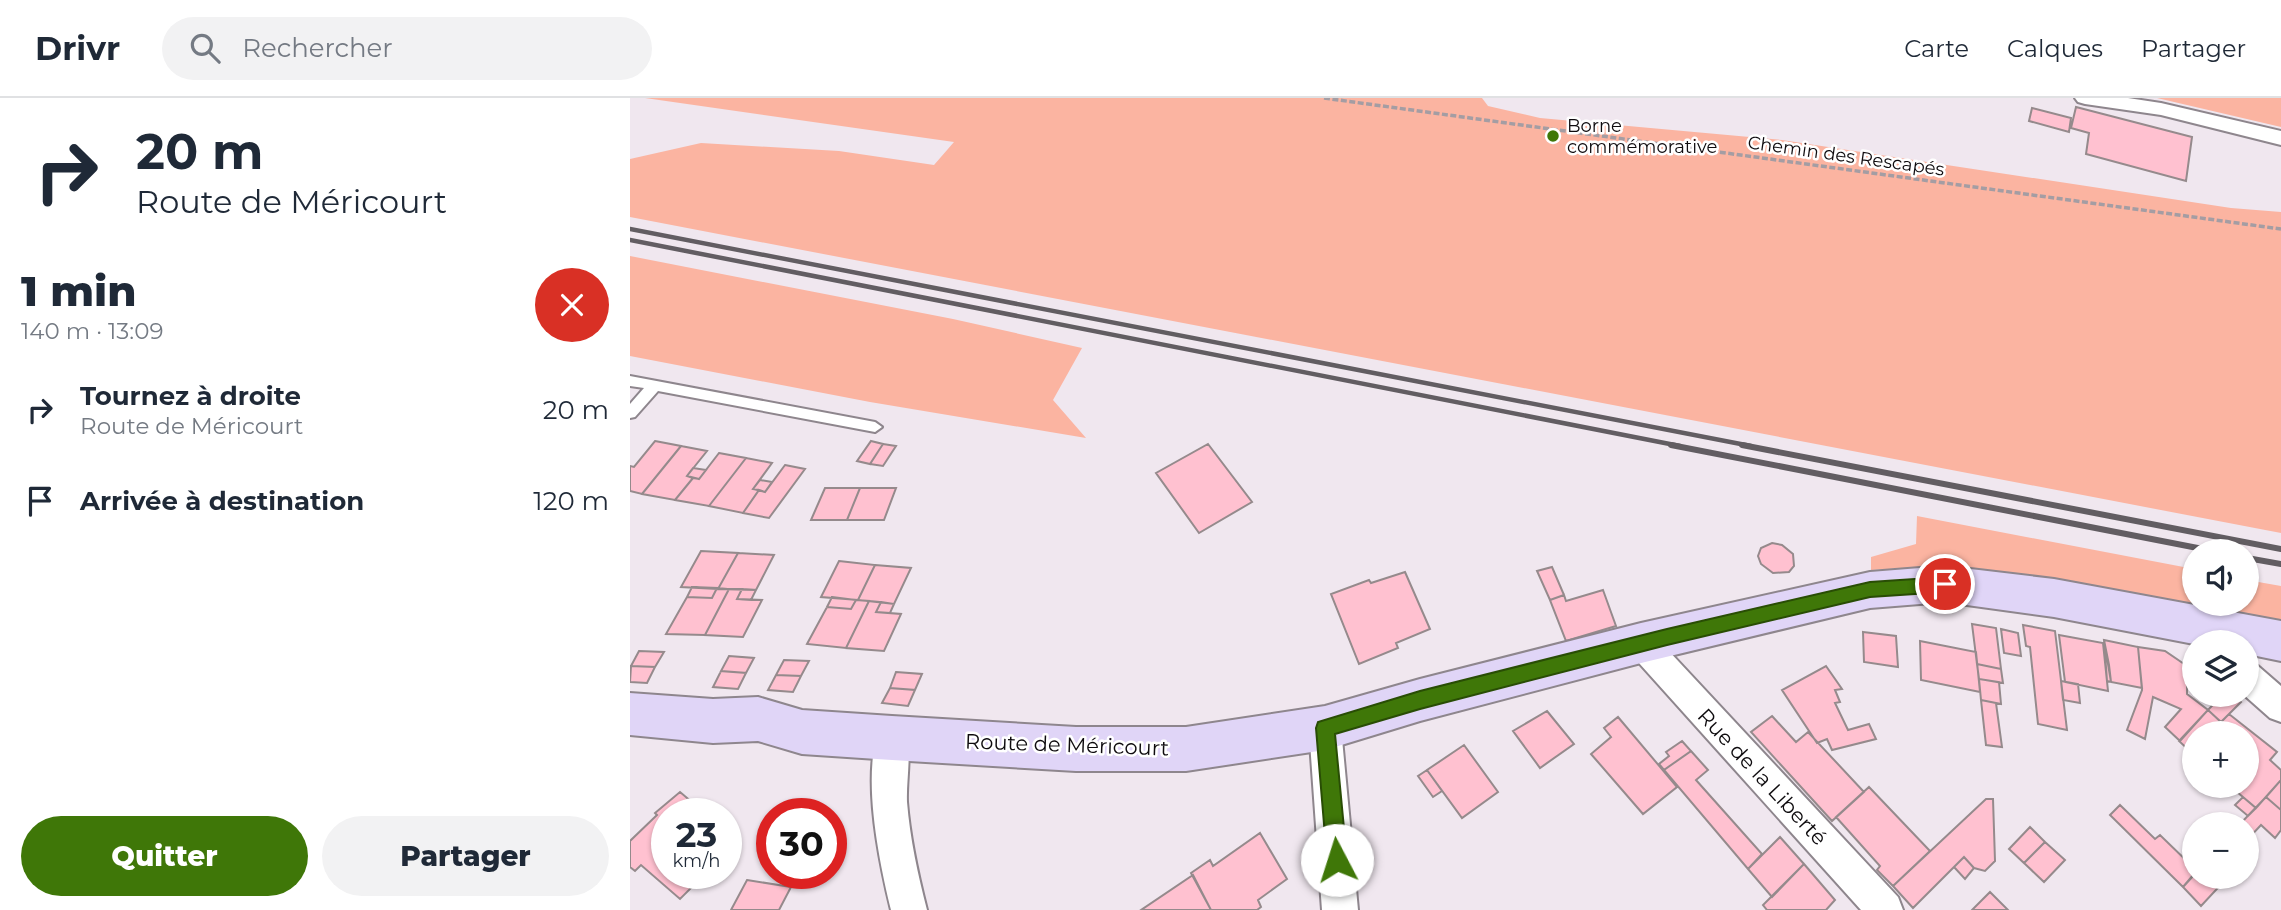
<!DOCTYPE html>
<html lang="fr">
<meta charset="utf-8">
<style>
:root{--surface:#fff;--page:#f2f2f3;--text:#1f2937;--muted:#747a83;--line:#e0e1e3;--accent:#3f7708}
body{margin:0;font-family:Montserrat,sans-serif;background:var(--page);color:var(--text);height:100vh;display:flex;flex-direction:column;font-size:26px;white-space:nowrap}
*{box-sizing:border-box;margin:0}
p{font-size:23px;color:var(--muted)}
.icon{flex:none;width:38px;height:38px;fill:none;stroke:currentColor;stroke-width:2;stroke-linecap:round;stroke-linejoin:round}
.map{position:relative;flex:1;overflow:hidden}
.details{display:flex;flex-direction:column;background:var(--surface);width:630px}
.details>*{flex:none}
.banner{background:#fff;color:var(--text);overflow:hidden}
.controls{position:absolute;left:1552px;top:441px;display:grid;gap:14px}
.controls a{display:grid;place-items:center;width:77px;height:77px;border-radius:50%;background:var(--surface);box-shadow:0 2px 5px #0004;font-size:35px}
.speed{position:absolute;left:21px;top:700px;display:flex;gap:14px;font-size:35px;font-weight:700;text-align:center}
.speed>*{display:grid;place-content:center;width:91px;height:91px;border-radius:50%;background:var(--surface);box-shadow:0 2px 5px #0004;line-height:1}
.speed small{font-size:18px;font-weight:400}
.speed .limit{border:10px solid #d22;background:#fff;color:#111}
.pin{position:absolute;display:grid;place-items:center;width:60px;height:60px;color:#fff;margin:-30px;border:4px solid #fff;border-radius:50%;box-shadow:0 2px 7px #0007}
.me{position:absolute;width:77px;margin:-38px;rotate:355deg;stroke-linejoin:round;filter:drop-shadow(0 0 5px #0008)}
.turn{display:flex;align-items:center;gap:24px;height:147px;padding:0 21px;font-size:32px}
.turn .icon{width:91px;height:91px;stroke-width:2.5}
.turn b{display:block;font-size:49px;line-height:60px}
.round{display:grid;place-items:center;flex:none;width:74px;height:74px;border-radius:37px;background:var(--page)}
.summary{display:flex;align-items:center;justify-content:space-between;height:119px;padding:0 21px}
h1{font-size:42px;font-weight:800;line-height:52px}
.primary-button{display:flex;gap:14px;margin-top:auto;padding:14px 21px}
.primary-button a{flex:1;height:80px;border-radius:42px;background:var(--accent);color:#fff;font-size:28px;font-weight:800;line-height:80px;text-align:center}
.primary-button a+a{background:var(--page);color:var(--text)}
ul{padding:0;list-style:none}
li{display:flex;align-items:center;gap:21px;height:91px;padding:0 21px}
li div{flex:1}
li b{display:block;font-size:26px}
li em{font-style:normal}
header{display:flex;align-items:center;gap:42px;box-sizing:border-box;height:98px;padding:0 35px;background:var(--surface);border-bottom:2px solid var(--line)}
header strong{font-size:33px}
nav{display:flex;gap:38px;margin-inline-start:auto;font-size:24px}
.search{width:490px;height:63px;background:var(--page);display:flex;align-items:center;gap:18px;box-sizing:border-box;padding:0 24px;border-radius:38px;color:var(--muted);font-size:26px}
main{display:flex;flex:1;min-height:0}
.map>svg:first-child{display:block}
</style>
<header>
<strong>Drivr</strong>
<div class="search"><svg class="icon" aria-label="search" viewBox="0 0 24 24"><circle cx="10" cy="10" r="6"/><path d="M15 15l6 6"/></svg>Rechercher</div>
<nav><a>Carte</a><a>Calques</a><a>Partager</a></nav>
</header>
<main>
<section class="details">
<div class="banner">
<div class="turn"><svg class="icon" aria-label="right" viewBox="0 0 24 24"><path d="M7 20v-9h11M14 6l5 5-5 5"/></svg><div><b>20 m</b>Route de Méricourt</div></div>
</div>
<div class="summary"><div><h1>1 min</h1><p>140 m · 13:09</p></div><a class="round" style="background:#d93025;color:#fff"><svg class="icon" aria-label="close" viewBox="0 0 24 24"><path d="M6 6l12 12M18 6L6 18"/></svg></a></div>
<ul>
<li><svg class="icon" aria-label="right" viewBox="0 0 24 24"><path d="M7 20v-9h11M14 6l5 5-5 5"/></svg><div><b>Tournez à droite</b><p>Route de Méricourt</p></div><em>20 m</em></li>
<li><svg class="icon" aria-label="arrive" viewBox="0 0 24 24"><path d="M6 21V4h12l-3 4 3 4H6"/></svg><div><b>Arrivée à destination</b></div><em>120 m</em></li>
</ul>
<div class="primary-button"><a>Quitter</a><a>Partager</a></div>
</section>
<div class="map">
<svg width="1651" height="812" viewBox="0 0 1651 812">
<rect width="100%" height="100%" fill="#f0e7ef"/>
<path fill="#fbb4a1" d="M 15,0 L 852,0 L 858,8 L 910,20 L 1152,42 L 1601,110 L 1651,114 L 1651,435 L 0,119 L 0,61 L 71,45 L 209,53 L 304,67 L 324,44 Z
M 1527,0 L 1651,0 L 1651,29 Z
M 0,158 L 323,221 L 452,250 L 423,302 L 456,340 L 240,304 L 0,258 Z
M 1287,418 L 1564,471 L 1564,506 L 1617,506 L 1617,482 L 1651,488 L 1651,524 C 1516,499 1379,463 1241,472 L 1241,459 L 1286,446 Z"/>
<path fill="#ffc1d0" stroke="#958a8c" stroke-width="2" d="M 1446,9 L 1562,39 L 1556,83 L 1456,56 L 1459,35 L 1441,30 Z
M 1402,10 L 1441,20 L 1439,34 L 1399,23 Z
M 25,343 L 51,348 L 12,396 L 0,393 L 0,368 L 4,369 Z
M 241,343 L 253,346 L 240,366 L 227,363 Z
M 253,346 L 266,348 L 253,368 L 240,366 Z
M 578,346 L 622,404 L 569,435 L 526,375 Z
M 51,348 L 77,353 L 57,378 L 63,380 L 45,402 L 12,396 Z
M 89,355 L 116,360 L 79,408 L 45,402 L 63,380 L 69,381 Z
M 116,360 L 142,365 L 123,391 L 129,392 L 113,415 L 79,408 Z
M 155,367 L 175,371 L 139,420 L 113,415 L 129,392 L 135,394 Z
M 63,370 L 76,372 L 69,381 L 57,378 Z
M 130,382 L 142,384 L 135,394 L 123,391 Z
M 195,390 L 230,390 L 217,422 L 181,422 Z
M 230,390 L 266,390 L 254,422 L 217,422 Z
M 1142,445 L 1152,447 L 1163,456 L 1164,468 L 1159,474 L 1143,475 L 1131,466 L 1128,458 L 1131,450 Z
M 71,453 L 108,455 L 88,491 L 51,489 Z
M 108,455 L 144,457 L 126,492 L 88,491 Z
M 209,463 L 245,467 L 228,502 L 191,499 Z
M 245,467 L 281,470 L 264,506 L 228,502 Z
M 922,469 L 934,497 L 920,502 L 907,473 Z
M 775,474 L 800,531 L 766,545 L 768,550 L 729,566 L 701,496 L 739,482 L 741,485 Z
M 62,489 L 87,490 L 82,500 L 57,499 Z
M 87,490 L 99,491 L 75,537 L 36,536 L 57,499 L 82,500 Z
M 99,491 L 112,491 L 107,501 L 132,502 L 113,539 L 75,537 Z
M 112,491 L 126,492 L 121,502 L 107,501 Z
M 973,492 L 986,528 L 936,543 L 920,502 L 934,497 L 936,503 Z
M 202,499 L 226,502 L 221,511 L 197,509 Z
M 226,502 L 239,503 L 216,550 L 177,546 L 197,509 L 221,511 Z
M 239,503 L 251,504 L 246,514 L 271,516 L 254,553 L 216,550 Z
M 251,504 L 264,506 L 260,515 L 246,514 Z
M 1342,526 L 1366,530 L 1371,571 L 1347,566 Z
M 1393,527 L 1425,533 L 1437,632 L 1408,626 L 1400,549 L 1396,548 Z
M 1371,531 L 1388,535 L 1391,558 L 1374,555 Z
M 1233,534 L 1266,538 L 1268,569 L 1234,564 Z
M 1429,537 L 1473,545 L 1478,593 L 1435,584 Z
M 1474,542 L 1479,567 L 1481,584 L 1477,583 Z
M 1474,542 L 1508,549 L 1512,590 L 1481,584 Z
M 1290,543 L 1346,554 L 1350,594 L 1291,582 Z
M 1508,549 L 1535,553 L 1557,568 L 1557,596 L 1578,612 L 1550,643 L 1535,629 L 1551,611 L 1523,599 L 1515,641 L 1497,632 L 1512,592 Z
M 9,553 L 34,554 L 25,569 L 1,568 Z
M 99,558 L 124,560 L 116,575 L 91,573 Z
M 154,562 L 179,563 L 171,578 L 146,577 Z
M 1347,566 L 1371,571 L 1373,585 L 1349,581 Z
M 1,568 L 25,569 L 17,585 L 0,584 Z
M 1196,568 L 1212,591 L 1205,592 L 1210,604 L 1205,605 L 1218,632 L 1239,626 L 1246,641 L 1202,652 L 1197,641 L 1187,645 L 1152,592 Z
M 91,573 L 116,575 L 108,591 L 83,589 Z
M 266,574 L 292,576 L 285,592 L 260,590 Z
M 146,577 L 171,578 L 163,594 L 138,592 Z
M 1349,581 L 1369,584 L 1371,606 L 1351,602 Z
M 1431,583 L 1448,586 L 1450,605 L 1433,602 Z
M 260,590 L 285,592 L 278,608 L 252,605 Z
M 1592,597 L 1602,597 L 1611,604 L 1591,624 L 1578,612 Z
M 1351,602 L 1366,605 L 1372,649 L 1356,647 Z
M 1578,612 L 1591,624 L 1599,616 L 1647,654 L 1640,662 L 1651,672 L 1651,682 L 1626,710 L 1600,688 L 1617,688 L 1617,635 L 1564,635 L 1564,657 L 1549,643 Z
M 917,613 L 944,646 L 910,670 L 883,633 Z
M 1142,618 L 1166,644 L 1178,634 L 1234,694 L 1202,723 L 1121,634 Z
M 988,619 L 1047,689 L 1013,716 L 961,656 L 981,639 L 974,630 Z
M 1052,643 L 1061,653 L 1034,672 L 1029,666 L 1039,658 L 1036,654 Z
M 834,647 L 868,694 L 832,720 L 797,672 Z
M 1061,653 L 1078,672 L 1066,682 L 1132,756 L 1118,771 L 1034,672 Z
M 797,672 L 812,693 L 803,699 L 788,678 Z
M 1651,682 L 1651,712 L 1636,699 Z
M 1239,689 L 1300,753 L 1263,788 L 1247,772 L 1250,768 L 1206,719 Z
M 50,694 L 69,710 L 64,716 L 37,716 L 37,775 L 76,775 L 50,801 L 11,767 L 5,773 L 0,769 L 0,743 L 27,717 L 25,715 Z
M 1613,699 L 1626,710 L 1618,718 L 1605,707 Z
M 1636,699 L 1651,712 L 1651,732 L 1645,740 L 1631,727 L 1617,742 L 1617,726 L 1610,726 Z
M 1356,701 L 1363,701 L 1365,763 L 1355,773 L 1344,770 L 1334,759 L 1283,810 L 1263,788 Z
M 1490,707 L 1525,741 L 1530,737 L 1564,770 L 1564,776 L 1553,789 L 1480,717 Z
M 1400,729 L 1415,744 L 1394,765 L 1379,751 Z
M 630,735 L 657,781 L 628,802 L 631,809 L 627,812 L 581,812 L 561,775 L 580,762 L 583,768 Z
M 1150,739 L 1174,766 L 1142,799 L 1118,771 Z
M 1415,744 L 1435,762 L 1414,784 L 1394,765 Z
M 1334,759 L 1344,770 L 1335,781 L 1324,769 Z
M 1174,766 L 1205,802 L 1196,812 L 1137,812 L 1133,807 Z
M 563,777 L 581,812 L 511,812 Z
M 1564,777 L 1564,779 L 1598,779 L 1571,808 L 1553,789 Z
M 117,782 L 161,789 L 149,812 L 101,812 Z
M 1360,794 L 1378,812 L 1342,812 Z"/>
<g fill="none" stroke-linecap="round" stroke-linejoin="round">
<g stroke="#8e868d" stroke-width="4">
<path id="lane" d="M 0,278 L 245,324 L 252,329 L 245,334 L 28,293 L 5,319 L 0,320 L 0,306 L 14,290 L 0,288 Z"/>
</g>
<g stroke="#8e868d" stroke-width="4">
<path id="street" d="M 1445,0 L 1498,0 L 1531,5 L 1651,33 L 1651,47 L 1531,17 L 1455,6 L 1448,4 Z
M 1011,531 L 1022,535 L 1268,799 L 1273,812 L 1231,812 L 1000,555 L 996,545 L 1000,535 Z
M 1617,564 L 1628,568 L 1651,588 L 1651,624 L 1640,620 L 1614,597 L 1617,597 Z
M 695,614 L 706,619 L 711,630 L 728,812 L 692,812 L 679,630 L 684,619 Z
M 262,624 L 274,629 C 283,651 276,680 277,704 C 280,741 288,777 297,812 L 261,812 C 249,763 231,676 250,629 Z"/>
</g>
<g stroke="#8e868d" stroke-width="4">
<path id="secondary" d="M 1315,468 L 1424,481 L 1651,523 L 1651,563 L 1617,556 L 1617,544 L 1564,546 L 1424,519 L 1315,504 L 1240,510 L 1011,565 L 790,623 L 695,652 L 556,673 L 446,673 L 262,662 L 172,656 L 128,643 L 83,645 L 0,637 L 0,595 L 83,601 L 128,599 L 172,612 L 262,618 L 446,629 L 556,629 L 695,608 L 790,581 L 1011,525 L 1240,474 Z"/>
</g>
<path stroke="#a49da3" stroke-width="3.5" stroke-dasharray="6 2.5" stroke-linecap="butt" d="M 694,0 L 1651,131"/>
<use href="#lane" fill="#fff" fill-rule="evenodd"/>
<use href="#street" fill="#fff" fill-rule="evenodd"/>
<use href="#secondary" fill="#e0d5f7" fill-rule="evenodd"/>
<path stroke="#625d62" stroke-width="4.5" d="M 0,131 L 1121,348
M 0,142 L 1050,348"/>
<path stroke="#625d62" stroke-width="6" d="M 1041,347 L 1583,453
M 1112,347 L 1651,451
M 1617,460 L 1651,466"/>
</g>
<path fill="#3f7708" stroke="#294d05" stroke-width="2" d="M 1315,479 L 1321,481 L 1324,486 L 1321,491 L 1315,494 L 1240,499 L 1037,547 L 790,611 L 705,636 L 717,762 L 714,769 L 707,772 L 700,769 L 697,762 L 686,630 L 688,624 L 790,593 L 1037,531 L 1240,484 Z"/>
<circle fill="#3f7708" stroke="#fff" stroke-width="2.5" cx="923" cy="38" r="7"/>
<g text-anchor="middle" stroke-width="5" stroke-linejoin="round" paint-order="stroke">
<g font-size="18" fill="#0e0b0e" stroke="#fff" text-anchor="start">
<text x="937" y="34">Borne<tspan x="937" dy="21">commémorative</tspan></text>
</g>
<g font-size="18" fill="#0e0b0e" stroke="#fff">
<text transform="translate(1216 58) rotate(8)" y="6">Chemin des Rescapés</text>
</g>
<g font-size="21" fill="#0e0b0e" stroke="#fff">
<text transform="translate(437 647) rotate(2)" y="7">Route de Méricourt</text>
<text transform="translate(1132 679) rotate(47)" y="7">Rue de la Liberté</text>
</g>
</g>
</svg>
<div class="controls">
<a><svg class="icon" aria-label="sound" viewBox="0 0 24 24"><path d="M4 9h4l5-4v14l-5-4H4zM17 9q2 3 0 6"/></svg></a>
<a><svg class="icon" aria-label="layers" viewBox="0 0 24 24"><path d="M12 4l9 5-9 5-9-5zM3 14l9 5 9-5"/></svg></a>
<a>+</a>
<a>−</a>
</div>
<div class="speed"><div>23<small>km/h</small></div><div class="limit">30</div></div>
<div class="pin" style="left:1315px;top:486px;background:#d93025"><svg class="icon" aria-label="arrive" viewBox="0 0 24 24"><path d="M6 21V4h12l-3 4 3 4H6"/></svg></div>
<svg class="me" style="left:707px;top:762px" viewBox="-20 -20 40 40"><circle r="19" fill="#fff"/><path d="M0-13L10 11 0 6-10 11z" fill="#3f7708"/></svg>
</div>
</main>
